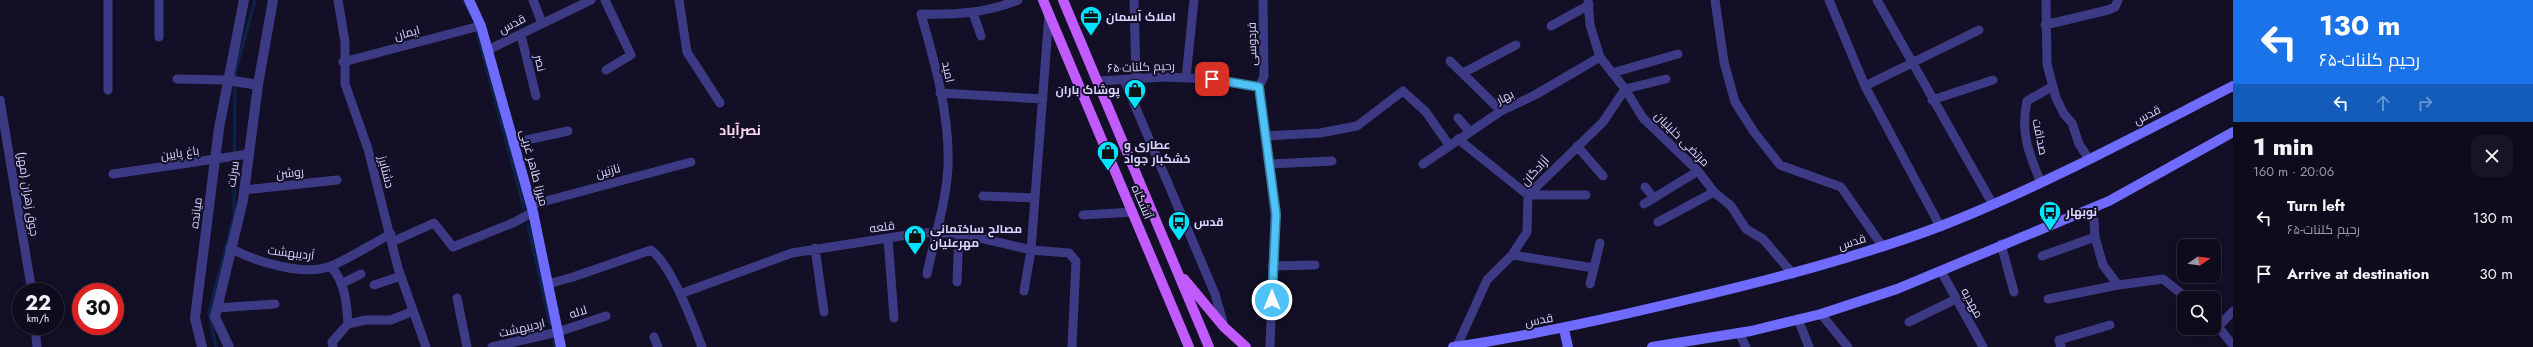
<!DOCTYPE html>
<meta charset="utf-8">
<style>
:root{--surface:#0e0b1c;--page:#171425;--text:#f1f3f6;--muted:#9b9ba3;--line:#2e2b3b}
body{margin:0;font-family:Jost,Cairo,sans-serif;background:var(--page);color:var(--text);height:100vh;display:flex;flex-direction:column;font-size:15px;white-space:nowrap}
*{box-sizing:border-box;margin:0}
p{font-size:13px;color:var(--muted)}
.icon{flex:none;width:22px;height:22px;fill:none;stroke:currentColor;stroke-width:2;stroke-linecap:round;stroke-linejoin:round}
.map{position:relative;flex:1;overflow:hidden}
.drawer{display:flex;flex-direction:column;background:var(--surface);width:300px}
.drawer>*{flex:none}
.hud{background:#1a73e8;color:#fff;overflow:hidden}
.needle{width:26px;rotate:77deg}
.buttons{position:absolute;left:2177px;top:239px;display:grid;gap:8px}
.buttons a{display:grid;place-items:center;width:44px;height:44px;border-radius:8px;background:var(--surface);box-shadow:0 2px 10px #0003,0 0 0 1px var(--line);font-size:20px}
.speed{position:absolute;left:12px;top:283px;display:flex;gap:8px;font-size:20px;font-weight:700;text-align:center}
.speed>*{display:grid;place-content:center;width:52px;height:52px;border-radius:50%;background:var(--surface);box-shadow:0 2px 10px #0003,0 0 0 1px var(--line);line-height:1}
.speed small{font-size:10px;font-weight:400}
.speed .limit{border:6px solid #d22;background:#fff;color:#111}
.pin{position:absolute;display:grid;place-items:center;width:34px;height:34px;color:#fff;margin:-17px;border-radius:8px;box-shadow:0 2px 6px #0006}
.me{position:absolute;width:44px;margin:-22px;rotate:0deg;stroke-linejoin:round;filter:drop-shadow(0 0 3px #0008)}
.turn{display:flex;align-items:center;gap:14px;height:84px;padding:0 20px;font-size:18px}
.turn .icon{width:52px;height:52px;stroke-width:2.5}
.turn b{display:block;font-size:28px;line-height:34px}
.lanes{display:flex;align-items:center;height:38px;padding:0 20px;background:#0003;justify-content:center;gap:20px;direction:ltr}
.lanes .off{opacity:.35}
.round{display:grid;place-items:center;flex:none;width:42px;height:42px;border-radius:12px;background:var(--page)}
.overview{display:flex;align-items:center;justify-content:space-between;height:68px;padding:0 20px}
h1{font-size:24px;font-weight:800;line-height:30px}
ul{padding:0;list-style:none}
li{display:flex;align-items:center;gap:12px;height:56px;padding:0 20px}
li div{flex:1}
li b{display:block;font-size:15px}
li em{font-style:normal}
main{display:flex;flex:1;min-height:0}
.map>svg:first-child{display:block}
</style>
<main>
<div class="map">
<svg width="2233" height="347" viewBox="0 0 2233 347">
<rect width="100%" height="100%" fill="#130f26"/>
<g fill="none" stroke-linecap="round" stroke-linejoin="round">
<path stroke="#0c2248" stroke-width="3.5" d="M 463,0 L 470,13
M 476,28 L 524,208
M 528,225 L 550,324
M 554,342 L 555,347
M 216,347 L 209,313 L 234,216 L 235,73 L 255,0"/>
<path stroke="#3d3a85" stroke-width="9" d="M 338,0 L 345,42 L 345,84 L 368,149 L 398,268 L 426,347
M 533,0 L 542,23
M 605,0 L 631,55 L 606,70
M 679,0 L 687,52 L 720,103
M 1134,0 L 1136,79
M 1588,0 L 1590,25 L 1600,57 L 1625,89 L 1643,118 L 1698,171 L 1714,192 L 1731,206 L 1746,229 L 1763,239 L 1793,274
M 1715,0 L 1724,62 L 1735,102 L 1754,132 L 1780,165 L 1841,187 L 1883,247
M 1829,0 L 1865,86 L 1940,226
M 1877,0 L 1992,203
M 2046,0 L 2047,64 L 2056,98 L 2064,114 L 2072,123 L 2079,144 L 2089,159
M 973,13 L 981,36
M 2045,25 L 2108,10 L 2115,7 L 2118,0
M 1551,26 L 1589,5
M 521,35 L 536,96
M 159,37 L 159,0
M 488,50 L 591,0
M 1450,61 L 1501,111
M 343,62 L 476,27
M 1463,73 L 1516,45
M 1612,73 L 1678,54
M 1186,78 L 1194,0
M 177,79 L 227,80
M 1124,80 L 1215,294 L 1224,326
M 1099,81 L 1164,77 L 1212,79 L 1259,87 L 1275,214 L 1270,347
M 1865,86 L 1979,30
M 1259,87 L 1264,76 L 1263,0
M 108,90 L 108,0
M 940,93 L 1043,99
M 0,100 L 32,292
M 1932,100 L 1993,80
M 1458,118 L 1469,131
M 1265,136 L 1320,133 L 1357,126 L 1403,91 L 1426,112 L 1449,145
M 1458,139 L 1528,195 L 1586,195
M 513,143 L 568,131
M 1577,146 L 1603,176
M 1270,164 L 1332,161
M 1423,164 L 1501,111 L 1535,95 L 1600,57
M 113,174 L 249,154
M 2041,183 C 2029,154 2020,133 2027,101 L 2053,86
M 1645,187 L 1654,198
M 244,190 L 337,180
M 983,196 L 1035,198
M 1644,204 L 1698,171
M 531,205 L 691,162
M 2093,207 L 2095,237 L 2103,265 L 2118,285 L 2163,279 L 2187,298
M 1083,215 L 1133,212
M 1658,222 L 1714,192
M 888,238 L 894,318
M 392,242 L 434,223 L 453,247 L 515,222 L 533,212
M 2001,244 L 2014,292
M 230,248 C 254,261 304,277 331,266 C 349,259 373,243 391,234
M 815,248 L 824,312
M 1512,255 L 1594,268
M 2042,256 L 2095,237
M 1272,266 L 1315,265
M 331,267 C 345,281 347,305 348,324 L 332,342 L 333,347
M 1941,271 L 1983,347
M 927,274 C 934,239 946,203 948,167 C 950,116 935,63 921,14 C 955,15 987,13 1018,0
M 957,282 L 959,233
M 341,284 L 361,274
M 548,284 L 573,277 L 651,250 C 672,266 692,321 702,347
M 1590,284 L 1600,243
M 374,285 L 401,276
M 1024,291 L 1031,250 L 1049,14
M 680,294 L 792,253 L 920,233 L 959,233 L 1031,250 L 1069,253 L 1076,261 L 1072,347
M 457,298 L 467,347
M 2048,299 L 2118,285
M 217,308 L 275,304
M 1821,314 L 1848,347
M 1798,319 L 1809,347
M 1909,322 L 1956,299
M 2214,322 L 2233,345
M 348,324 L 366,320 L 391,320 L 413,311
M 35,326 L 37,347
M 2219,326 L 2233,311
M 1739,333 L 1746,347
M 654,337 L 658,347
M 1457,346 L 1487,280 L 1512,255 L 1527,232 L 1528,195 L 1603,122 L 1625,89 L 1666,79
M 492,347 L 558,332 L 606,316
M 2061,347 L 2059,340 L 2110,325"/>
<path stroke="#3d3a85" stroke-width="10" d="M 227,80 L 258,85
M 202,347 L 195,318 L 219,128 L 244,0
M 229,347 L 215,317 L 243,200 L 258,85 L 273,0"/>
<path stroke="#6f6bff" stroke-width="10" d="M 469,0 L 481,26 L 533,212 L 561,347
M 1564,329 L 1568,347
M 1453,347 C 1530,336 1606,319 1681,301 C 1769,280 1856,258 1941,226 C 2041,187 2137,135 2233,86
M 1652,347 L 1751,331 L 1821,314 L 1897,289 L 2109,201 L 2233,132"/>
<path stroke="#c25bff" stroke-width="10" d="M 1043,0 L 1189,347
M 1063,0 L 1209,347
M 1184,279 L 1224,327 L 1246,347"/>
</g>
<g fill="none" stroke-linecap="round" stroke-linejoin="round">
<g stroke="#337fa1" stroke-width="10">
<path id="route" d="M 1212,79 L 1259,87 L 1276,214 L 1272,300"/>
</g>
<use href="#route" stroke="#4fc3f7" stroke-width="7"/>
</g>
<defs>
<g id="office-pin" transform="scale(1.15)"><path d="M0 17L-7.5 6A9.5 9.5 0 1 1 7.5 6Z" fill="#00e5ff" stroke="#130f26"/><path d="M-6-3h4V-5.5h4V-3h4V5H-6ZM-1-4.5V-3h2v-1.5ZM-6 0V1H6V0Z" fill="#111"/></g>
<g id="shop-pin" transform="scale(1.15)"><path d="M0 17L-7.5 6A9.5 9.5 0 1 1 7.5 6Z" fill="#00e5ff" stroke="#130f26"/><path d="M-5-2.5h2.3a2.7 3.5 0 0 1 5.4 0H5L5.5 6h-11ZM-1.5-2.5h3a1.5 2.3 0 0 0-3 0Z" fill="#111"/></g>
<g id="bus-pin" transform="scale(1.15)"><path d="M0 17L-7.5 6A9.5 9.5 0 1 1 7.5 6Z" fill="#00e5ff" stroke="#130f26"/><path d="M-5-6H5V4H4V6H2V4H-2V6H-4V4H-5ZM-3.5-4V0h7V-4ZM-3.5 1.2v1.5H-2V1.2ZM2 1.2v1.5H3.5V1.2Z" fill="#111"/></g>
</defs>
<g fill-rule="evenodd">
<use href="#office-pin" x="1091" y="17"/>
<use href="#shop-pin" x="1135" y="90"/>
<use href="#shop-pin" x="1108" y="152"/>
<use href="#bus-pin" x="2050" y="212"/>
<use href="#bus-pin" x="1179" y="222"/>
<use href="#shop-pin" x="915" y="236"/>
</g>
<g text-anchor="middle" stroke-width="4" stroke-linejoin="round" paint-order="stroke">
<g font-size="12" font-weight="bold" fill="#d9d4ff" stroke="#130f26" text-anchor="start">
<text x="1106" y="21">املاک آسمان</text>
<text x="1120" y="94" text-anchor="end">پوشاک باران</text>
<text x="1124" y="149">عطاری و<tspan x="1124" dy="14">خشکبار جواد</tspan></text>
<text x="2066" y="216">نوبهار</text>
<text x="1194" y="226">قدس</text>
<text x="930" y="233">مصالح ساختمانی<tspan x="930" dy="14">مهرعلیان</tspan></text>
</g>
<g font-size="12" fill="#d9d4ff" stroke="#130f26">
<text transform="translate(512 24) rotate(-27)" y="4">قدس</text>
<text transform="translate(407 33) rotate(-15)" y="4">ایمان</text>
<text transform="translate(1252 44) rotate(-91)" y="4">فردوسی</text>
<text transform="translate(540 63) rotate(77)" y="4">نصر</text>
<text transform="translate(1141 67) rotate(-2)" y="4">۶۵-رحیم کلنات</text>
<text transform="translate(948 72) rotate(78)" y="4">امید</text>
<text transform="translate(1505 97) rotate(-27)" y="4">بهار</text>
<text transform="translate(2147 115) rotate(-27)" y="4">قدس</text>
<text transform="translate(2040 137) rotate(79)" y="4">صداقت</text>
<text transform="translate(1682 139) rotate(45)" y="4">مرتضی خلیلیان</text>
<text transform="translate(180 153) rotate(-8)" y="4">باغ پایین</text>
<text transform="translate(534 168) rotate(75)" y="4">میرزا طاهر غربی</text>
<text transform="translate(608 171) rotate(-15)" y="4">نازنین</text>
<text transform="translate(1535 171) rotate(-47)" y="4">آزادگان</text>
<text transform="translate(386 172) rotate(76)" y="4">دشتابرز</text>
<text transform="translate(290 173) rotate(-6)" y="4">روشن</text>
<text transform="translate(233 174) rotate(-82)" y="4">سرلت</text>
<text transform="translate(28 194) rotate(81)" y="4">جوق زهران (مهر)</text>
<text transform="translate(1142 202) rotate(67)" y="4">آتشگاه</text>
<text transform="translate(196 213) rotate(-83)" y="4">میانده</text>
<text transform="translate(882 227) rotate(-8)" y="4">قلعه</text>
<text transform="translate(1852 242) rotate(-17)" y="4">قدس</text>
<text transform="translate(291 253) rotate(7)" y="4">اُردیبهشت</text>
<text transform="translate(1972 303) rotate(61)" y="4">مهدیه</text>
<text transform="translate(578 312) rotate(-18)" y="4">لاله</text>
<text transform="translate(1539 320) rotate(-10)" y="4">قدس</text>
<text transform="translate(522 328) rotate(-13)" y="4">اردیبهشت</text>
</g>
<g font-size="14" font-weight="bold" fill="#ffd6f0" stroke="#130f26">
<text x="740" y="135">نصرآباد</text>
</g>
</g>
</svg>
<div class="buttons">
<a><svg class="needle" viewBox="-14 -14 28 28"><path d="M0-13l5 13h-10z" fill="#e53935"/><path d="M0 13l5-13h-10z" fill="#9b9ba3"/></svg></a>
<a><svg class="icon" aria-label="search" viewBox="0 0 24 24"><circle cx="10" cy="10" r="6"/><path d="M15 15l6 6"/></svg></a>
</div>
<div class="speed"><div>22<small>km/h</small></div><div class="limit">30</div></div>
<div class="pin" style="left:1212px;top:79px;background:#d93025"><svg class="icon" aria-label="arrive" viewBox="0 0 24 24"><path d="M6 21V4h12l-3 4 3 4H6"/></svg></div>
<svg class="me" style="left:1272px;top:300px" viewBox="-20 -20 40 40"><circle r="17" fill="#4fc3f7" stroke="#fff" stroke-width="3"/><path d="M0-11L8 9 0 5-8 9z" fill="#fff"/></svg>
</div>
<section class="drawer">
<div class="hud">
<div class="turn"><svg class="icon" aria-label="left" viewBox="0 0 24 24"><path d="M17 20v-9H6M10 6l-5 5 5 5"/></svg><div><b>130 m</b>۶۵-رحیم کلنات</div></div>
<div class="lanes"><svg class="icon" aria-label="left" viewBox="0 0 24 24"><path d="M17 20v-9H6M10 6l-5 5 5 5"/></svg><svg class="icon off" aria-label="ahead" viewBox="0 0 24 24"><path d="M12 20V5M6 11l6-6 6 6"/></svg><svg class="icon off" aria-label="right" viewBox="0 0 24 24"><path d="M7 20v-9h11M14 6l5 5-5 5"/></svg></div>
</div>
<div class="overview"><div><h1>1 min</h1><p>160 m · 20:06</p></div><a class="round"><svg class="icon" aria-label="close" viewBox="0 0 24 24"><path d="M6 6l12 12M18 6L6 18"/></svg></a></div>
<ul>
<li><svg class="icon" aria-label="left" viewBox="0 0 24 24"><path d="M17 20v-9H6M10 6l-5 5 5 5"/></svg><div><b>Turn left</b><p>۶۵-رحیم کلنات</p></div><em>130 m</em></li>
<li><svg class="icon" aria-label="arrive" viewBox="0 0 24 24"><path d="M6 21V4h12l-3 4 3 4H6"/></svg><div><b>Arrive at destination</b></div><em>30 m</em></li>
</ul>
</section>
</main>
